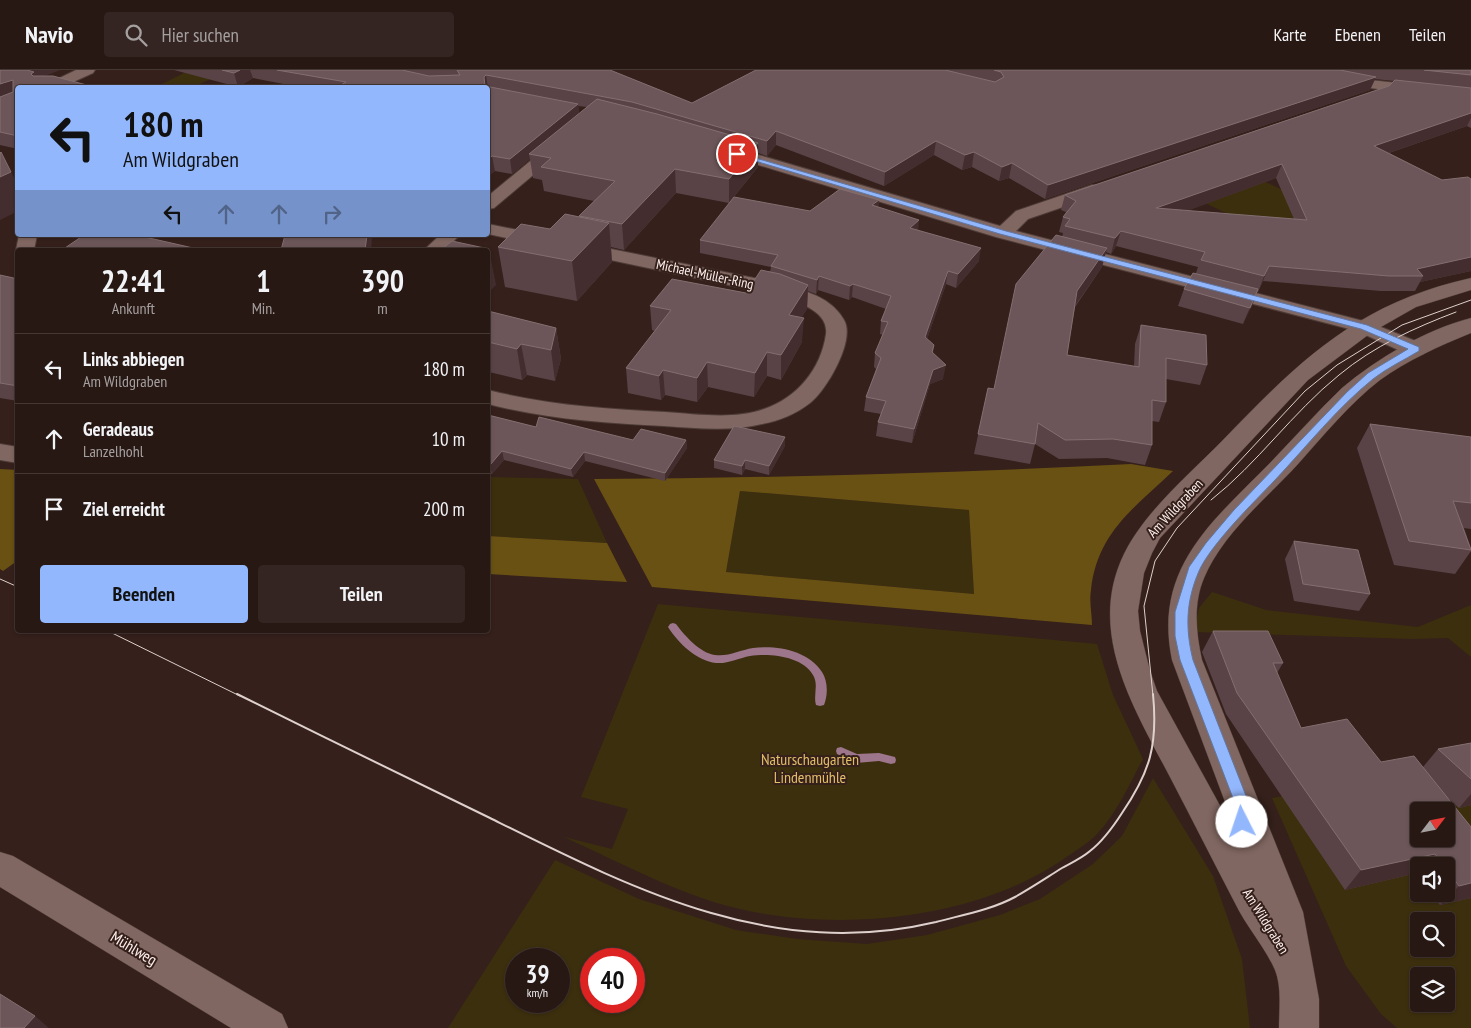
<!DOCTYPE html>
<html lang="de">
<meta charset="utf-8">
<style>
:root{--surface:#281814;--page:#342522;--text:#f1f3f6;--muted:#a5a0a0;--line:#443734;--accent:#93b7fd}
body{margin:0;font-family:"PT Sans Narrow",sans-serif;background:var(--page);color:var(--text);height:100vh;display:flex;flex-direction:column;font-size:19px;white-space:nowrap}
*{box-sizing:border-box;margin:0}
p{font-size:16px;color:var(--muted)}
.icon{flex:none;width:28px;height:28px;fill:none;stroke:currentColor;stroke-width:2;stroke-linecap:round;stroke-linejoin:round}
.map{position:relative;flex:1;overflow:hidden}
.sheet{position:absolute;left:15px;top:178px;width:475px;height:385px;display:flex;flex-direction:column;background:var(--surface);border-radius:5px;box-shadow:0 1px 4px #0004,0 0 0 1px var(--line)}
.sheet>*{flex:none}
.top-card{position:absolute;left:15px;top:15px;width:475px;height:152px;border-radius:5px;box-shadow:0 1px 4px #0004,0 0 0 1px var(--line);background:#93b7fd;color:#111;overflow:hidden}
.needle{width:32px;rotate:58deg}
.controls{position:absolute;left:1410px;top:732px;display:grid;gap:10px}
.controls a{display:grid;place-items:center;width:45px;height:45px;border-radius:5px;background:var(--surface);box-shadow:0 1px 4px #0004,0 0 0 1px var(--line);font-size:25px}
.speed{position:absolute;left:505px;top:878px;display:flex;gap:10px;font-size:25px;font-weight:700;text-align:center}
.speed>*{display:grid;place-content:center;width:65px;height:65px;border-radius:50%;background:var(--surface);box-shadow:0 1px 4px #0004,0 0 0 1px var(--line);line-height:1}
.speed small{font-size:12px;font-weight:400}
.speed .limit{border:8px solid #d22;background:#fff;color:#111}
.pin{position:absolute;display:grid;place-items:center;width:42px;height:42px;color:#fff;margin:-21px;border:2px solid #fff;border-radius:50%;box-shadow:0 1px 5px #0007}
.me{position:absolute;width:55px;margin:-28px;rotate:356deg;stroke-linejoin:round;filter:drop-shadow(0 0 4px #0008)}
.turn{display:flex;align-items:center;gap:18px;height:105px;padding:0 25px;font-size:22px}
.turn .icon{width:65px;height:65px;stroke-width:2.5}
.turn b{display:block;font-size:35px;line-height:42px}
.lanes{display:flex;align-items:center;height:48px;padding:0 25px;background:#0003;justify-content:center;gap:25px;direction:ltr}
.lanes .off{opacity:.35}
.eta{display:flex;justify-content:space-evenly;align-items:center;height:85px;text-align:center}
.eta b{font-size:30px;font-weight:700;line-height:35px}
.primary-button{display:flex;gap:10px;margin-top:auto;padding:10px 25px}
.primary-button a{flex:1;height:58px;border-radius:5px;background:var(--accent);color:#111;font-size:20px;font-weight:700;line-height:58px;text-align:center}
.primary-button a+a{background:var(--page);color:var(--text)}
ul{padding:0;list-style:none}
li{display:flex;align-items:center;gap:15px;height:70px;padding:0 25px;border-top:1px solid var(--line)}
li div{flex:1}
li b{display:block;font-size:19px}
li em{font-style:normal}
header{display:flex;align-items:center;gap:30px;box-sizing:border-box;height:70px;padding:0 25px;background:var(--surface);border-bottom:1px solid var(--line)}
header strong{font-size:24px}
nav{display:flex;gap:28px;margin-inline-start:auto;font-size:18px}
.search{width:350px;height:45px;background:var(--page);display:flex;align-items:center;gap:12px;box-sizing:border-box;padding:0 18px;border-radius:5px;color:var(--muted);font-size:19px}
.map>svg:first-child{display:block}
</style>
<header>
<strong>Navio</strong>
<div class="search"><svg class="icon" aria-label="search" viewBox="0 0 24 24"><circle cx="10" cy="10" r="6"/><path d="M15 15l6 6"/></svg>Hier suchen</div>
<nav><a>Karte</a><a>Ebenen</a><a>Teilen</a></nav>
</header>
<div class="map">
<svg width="1471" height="958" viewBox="0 0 1471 958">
<rect width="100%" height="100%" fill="#35201b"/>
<path fill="#3c2f0e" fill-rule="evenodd" d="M 190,0 L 229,0 L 194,17 L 154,18 Z
M 1215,88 L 1331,143 L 1256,158 L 1173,117 Z
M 488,407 L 578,409 L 607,473 L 488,466 Z
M 740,421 L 969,440 L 974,524 L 726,502 Z
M 1212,522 L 1266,540 L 1418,557 L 1471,535 L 1471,587 L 1448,568 L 1413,569 L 1194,562 L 1199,538 Z
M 658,534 L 1097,574 L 1113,625 L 1143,689 C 1129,715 1118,741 1098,763 C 1091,771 1080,778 1071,784 C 985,847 852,862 749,841 C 684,828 624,794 564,767 L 612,779 L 628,739 L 581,727 Z
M 1471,692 L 1471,958 L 1397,958 L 1381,944 L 1346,896 L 1272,728 ZM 1419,741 L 1446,741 L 1446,769 L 1419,769 ZM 1419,796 L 1446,796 L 1446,824 L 1419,824 ZM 1419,851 L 1446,851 L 1446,879 L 1419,879 ZM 1419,906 L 1446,906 L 1446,934 L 1419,934 Z
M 1153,708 L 1213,806 L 1242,889 L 1250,958 L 448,958 L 555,790 L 639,829 L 736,860 L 797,869 L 867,874 L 927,865 L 1000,845 L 1040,829 L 1093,794 L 1122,766 ZM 516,889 L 559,889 L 559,931 L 516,931 ZM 591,889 L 634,889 L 634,931 L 591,931 Z"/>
<path fill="#695113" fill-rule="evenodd" d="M 1131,394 L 1173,401 C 1134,438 1097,463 1091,520 C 1089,531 1092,544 1092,555 L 652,517 L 594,409 C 773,408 952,403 1131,394 ZM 740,421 L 969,440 L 974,524 L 726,502 Z
M 0,399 L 18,400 L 17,443 L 14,448 L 17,468 L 17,491 L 3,501 L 0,499 Z
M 488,466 L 607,473 L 627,512 L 488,504 Z"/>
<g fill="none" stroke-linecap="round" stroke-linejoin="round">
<path fill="#9d768c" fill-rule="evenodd" d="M 673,553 L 676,554 C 685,566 700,583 715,585 C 728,587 740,580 753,578 C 776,575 808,580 822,602 C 828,611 828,625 824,635 L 820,636 L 816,635 C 813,625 819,615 813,605 C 802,586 770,583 750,586 C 739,588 728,594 716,593 C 697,591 678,573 668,557 L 670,554 Z
M 841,677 L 857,684 L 879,683 L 895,687 L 896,690 L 895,693 L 891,694 L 879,691 L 856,693 L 837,684 L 836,681 L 837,678 Z"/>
<g stroke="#4e3c38" stroke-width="2">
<path id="street" d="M 76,0 L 95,0 L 93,3 L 60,18 L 39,18 Z
M 1289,0 L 1319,0 L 1370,10 L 1471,21 L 1471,31 L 1370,18 L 1296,4 Z
M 558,71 L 564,73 L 566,76 L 564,79 L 494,138 L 488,139 L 488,126 L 552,73 Z
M 725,75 L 1000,156 L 1016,141 L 1092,115 L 1104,115 L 1107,119 L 1104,123 L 1028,149 L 1016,161 L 1371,253 L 1423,274 L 1426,279 L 1423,284 L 1415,285 L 1407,284 L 1357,261 L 996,167 L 719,83 L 717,80 L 719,77 Z
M 488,154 L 769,211 C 795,218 830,224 844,250 C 856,270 826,321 810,333 C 796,344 779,351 762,354 C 730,362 696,358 664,356 C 604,353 546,349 488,334 L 488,320 C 547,335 605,339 665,342 C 696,344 734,350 764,339 C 797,328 821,299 826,264 C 829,241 797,232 780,226 L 488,164 Z
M 19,165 L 37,165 L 34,180 L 18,180 L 18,183 L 16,180 Z
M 440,165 L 460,165 L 444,180 L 424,180 Z
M 0,374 L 18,377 L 18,393 L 0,390 Z"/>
</g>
<g stroke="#4e3c38" stroke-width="1">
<path id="secondary" d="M 1471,208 L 1471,220 L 1416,237 L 1372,262 L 1308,310 L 1160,468 L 1152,483 L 1144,503 L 1138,541 L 1140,561 L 1150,601 L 1157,621 L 1240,772 L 1172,590 C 1153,498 1212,452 1270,393 C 1294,368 1317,342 1342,318 C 1378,288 1425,260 1471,248 L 1471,263 C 1439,276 1408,290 1380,310 C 1349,334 1324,365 1298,394 C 1266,429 1223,463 1204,508 C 1193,534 1196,563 1202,590 L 1303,842 L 1319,929 L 1319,958 L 1279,958 C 1279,940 1282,917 1275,900 C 1265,877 1246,856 1235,833 C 1213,791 1192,749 1170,707 C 1134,638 1086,562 1124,484 C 1145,441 1190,404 1223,370 C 1300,290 1358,233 1471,208 Z
M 0,782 L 13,786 L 282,944 L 288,958 L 231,958 L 0,817 Z"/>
</g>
<use href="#street" fill="#816761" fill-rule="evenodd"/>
<use href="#secondary" fill="#816761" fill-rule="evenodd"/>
<path stroke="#ded0cd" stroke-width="1" d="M 1211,430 C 1258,393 1292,343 1339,305 C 1374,276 1414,258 1456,242
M 0,509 L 18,517
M 106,560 L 240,626
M 1153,626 L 1144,536 L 1155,491 L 1177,458 L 1305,321 L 1337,295 L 1402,255 L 1471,230"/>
<path stroke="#ded0cd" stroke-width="2" d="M 237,624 C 321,666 406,707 490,748 C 633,819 772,891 936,852 C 962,845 991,840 1015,827 C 1031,818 1046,808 1062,798 C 1071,793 1082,788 1090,781 C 1103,771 1113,757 1122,743 C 1150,702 1158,675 1153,624"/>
</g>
<path fill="#5a4347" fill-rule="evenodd" d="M 0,0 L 44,6 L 18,18 L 18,79 L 0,75 Z
M 174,0 L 610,0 L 692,33 L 756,0 L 1471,0 L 1471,58 L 1467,56 L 1389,83 L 1442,110 L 1471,109 L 1471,201 L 1420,212 L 1415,221 L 1381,221 L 1263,211 L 1258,222 L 1257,222 L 1243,254 L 1178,236 L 1184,219 L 1196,203 L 1198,197 L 1116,176 L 1111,184 L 1106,182 L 1102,197 L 1075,237 L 1067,285 L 1134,296 L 1135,274 L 1141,255 L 1207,295 L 1200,315 L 1166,309 L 1166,332 L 1159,352 L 1152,351 L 1152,375 L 1145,395 L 1107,388 L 1059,389 L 1035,374 L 1030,394 L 974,384 L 988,318 L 994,319 L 1062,167 L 1063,163 L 1059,162 L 1063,147 L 1066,142 L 1061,140 L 1065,125 L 1389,16 L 1394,11 L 1375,9 L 1370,20 L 1045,129 L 1009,108 L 999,111 L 972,97 L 962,100 L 934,85 L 884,116 L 776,75 L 767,86 L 758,83 L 758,97 L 729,133 L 676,123 L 624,180 L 611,177 L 612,192 L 577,231 L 505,217 L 498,177 L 550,159 L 579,147 L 579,146 L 594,131 L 544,121 L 542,110 L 533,108 L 530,89 L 512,104 L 495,101 L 488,106 L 488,18 L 304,18 L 253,8 L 238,17 ZM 578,36 L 587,37 L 579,44 ZM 1276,108 L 1294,149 L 1186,141 Z
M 879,130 L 878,137 L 918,160 L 979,191 L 956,218 L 946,214 L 927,269 L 934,275 L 933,283 L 943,309 L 930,314 L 912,373 L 876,366 L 878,352 L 881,344 L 864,341 L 866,327 L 876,299 L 874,297 L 875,283 L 883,265 L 880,264 L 881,251 L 886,239 L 852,227 L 849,230 L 818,220 L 816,224 L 808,221 L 807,239 L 801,248 L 802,272 L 781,310 L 767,306 L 754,327 L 708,317 L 697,332 L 665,325 L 661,330 L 628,323 L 626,298 L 655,261 L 652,260 L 650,236 L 746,223 L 770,202 L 771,197 L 700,183 L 700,170 L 810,141 Z
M 0,205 L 18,209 L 18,331 L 0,328 Z
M 488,241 L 556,258 L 561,289 L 555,311 L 527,305 L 522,310 L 489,302 L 488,296 Z
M 488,345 L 536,357 L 633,370 L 686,370 L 687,378 L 665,411 L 585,391 L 573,407 L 504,390 L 492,404 L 488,403 Z
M 1370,354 L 1471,367 L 1471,459 L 1464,458 L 1471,478 L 1471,481 L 1455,504 L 1394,495 L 1357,378 Z
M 785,376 L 769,405 L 745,399 L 742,405 L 714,398 L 714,390 Z
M 1294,471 L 1370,524 L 1359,541 L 1294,531 L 1285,489 Z
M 1213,561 L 1283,593 L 1277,603 L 1301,658 L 1381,692 L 1423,697 L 1438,679 L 1471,673 L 1471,735 L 1459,738 L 1448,728 L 1471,757 L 1471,828 L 1440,835 L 1431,824 L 1446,824 L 1446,796 L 1419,796 L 1419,806 L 1417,803 L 1345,820 L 1226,644 L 1202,582 Z"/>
<path fill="#442d2e" d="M 24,0 L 60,0 L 38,9 Z
M 240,0 L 250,0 L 253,8 L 238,17 L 234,3 Z
M 486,5 L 488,18 L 486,18 L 484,7 Z
M 1376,7 L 1370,20 L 1045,129 L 1048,115 Z
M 13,10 L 18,20 L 0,29 L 0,14 Z
M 578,34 L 580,48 L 529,84 L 530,89 L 512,104 L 510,89 Z
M 1471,43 L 1471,48 L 1467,56 L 1368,90 L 1374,76 Z
M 776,61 L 776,75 L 767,86 L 767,71 Z
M 936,71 L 934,85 L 884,116 L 885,102 Z
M 758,73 L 758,97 L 729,133 L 729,109 Z
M 974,82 L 972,97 L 962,100 L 965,85 Z
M 492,86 L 495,101 L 488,106 L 488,90 Z
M 1012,93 L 1009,108 L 999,111 L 1002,97 Z
M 1282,94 L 1276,108 L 1152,154 L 1156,138 Z
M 675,99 L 676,123 L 624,180 L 622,154 Z
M 11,102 L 18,115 L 18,141 L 0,150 L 0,107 Z
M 879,130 L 877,143 L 872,135 Z
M 919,150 L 918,163 L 910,158 Z
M 609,153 L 612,192 L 577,231 L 572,191 Z
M 1121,161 L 1116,176 L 1111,184 L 1115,168 Z
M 367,165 L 371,165 L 372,168 L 371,180 L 365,180 Z
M 981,178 L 979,191 L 956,218 L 958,204 Z
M 1107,178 L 1102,197 L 1072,240 L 1077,221 Z
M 489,179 L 496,215 L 488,223 L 488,181 Z
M 1471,187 L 1471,201 L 1420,212 L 1423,206 L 1417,199 Z
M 1269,196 L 1263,211 L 1258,222 L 1264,206 Z
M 948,201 L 946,214 L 923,281 L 925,267 Z
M 819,206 L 818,220 L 816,224 L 817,210 Z
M 853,214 L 852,227 L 849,230 L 850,216 Z
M 808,215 L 807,239 L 788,269 L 789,245 Z
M 1258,219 L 1252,236 L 1243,254 L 1250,238 Z
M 804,248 L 802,272 L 781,310 L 781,285 Z
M 556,258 L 561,289 L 555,311 L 551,280 Z
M 521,274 L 527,305 L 522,310 L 517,279 Z
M 767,282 L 767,306 L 754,327 L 755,303 Z
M 707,292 L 708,317 L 697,332 L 697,308 Z
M 946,295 L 943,309 L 930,314 L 912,373 L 914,359 L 933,300 Z
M 663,300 L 665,325 L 661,330 L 659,306 Z
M 785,367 L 785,376 L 769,405 L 769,396 Z
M 686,370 L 687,378 L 665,411 L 665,403 Z
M 502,381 L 504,390 L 492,404 L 490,395 Z
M 584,382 L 585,391 L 573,407 L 571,399 Z
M 745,390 L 745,399 L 742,405 L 742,396 Z
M 1471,724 L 1471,735 L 1459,738 Z
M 1435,784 L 1423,796 L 1419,796 L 1419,801 L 1417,803 L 1345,820 L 1361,800 Z
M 1471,813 L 1471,828 L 1440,835 L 1459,816 Z
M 35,946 L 49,958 L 24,958 Z"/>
<path fill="#6c5659" stroke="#836e70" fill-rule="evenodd" d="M 0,0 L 27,0 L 34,2 L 31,4 L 33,6 L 53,6 L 98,18 L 18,18 L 18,66 L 0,62 L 0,27 L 13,22 L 13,10 L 0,14 Z
M 222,0 L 240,0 L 234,3 Z
M 277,0 L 402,0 L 429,6 L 460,5 L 457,0 L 610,0 L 692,33 L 756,0 L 945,0 L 995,12 L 1004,7 L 1001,2 L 994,0 L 1340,0 L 1376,7 L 1048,115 L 1012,93 L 1002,97 L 974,82 L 965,85 L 936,71 L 885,102 L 776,61 L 767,71 L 632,32 L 486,5 L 484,7 L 485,16 L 578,34 L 510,89 L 492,86 L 488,90 L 488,18 L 352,18 L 341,15 L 346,12 Z
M 1424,0 L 1471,0 L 1471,5 Z
M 1395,10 L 1471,18 L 1471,43 L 1374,76 L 1442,110 L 1468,107 L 1471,109 L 1471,187 L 1417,199 L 1423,206 L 1389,206 L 1269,196 L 1264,206 L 1201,190 L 1205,182 L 1121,161 L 1115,168 L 1065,156 L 1070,149 L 1063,147 L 1076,131 L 1065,125 L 1389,16 ZM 1282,94 L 1307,150 L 1156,138 Z
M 597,29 L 657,44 L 758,73 L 729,109 L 675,99 L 622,154 L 579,146 L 615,111 L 541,97 L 551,88 L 529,84 Z
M 1,82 L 11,102 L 0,107 L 0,83 Z
M 840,119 L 879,130 L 872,135 L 919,150 L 910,158 L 981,178 L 958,204 L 948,201 L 925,267 L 934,275 L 932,282 L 946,295 L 933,300 L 914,359 L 878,352 L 886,331 L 866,327 L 881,288 L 875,283 L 888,252 L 881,251 L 891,226 L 853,214 L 850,216 L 819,206 L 817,210 L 771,196 L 778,185 L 700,170 L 734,127 L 810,141 Z
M 565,144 L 609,153 L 572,191 L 498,177 L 521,154 L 550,159 Z
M 84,165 L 136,165 L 202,180 L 62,180 Z
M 285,165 L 367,165 L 365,180 L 281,180 Z
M 1056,165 L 1107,178 L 1077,221 L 1067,285 L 1139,297 L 1141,255 L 1206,265 L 1207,295 L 1166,288 L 1166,332 L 1152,330 L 1152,375 L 1113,369 L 1065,370 L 1038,353 L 1035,374 L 978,364 L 988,318 L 994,319 L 1016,214 Z
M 452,171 L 489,179 L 488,181 L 441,180 Z
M 761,200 L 780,204 L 808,215 L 789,245 L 804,248 L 781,285 L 767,282 L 755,303 L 707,292 L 697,308 L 663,300 L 659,306 L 626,298 L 671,240 L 650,236 L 672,209 L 746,223 Z
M 1193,203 L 1258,219 L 1250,238 L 1184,219 Z
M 0,205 L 18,209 L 18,316 L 0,313 Z
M 488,241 L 556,258 L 551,280 L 521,274 L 517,279 L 488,272 Z
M 488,345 L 536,357 L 539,347 L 633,370 L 641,359 L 686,370 L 665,403 L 584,382 L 571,399 L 502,381 L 490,395 L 488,395 Z
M 1370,354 L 1471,367 L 1471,433 L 1453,431 L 1471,480 L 1409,471 Z
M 734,356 L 785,367 L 769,396 L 745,390 L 742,396 L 714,390 Z
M 1294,471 L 1358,480 L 1370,524 L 1303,514 Z
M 1213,561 L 1268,561 L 1283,593 L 1273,593 L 1301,658 L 1347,649 L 1381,692 L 1414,686 L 1471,757 L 1471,813 L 1459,816 L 1446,798 L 1446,796 L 1445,796 L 1435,784 L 1361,800 L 1237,623 ZM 1419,741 L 1446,741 L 1446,769 L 1419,769 Z
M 1471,673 L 1471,709 L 1438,679 Z
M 0,924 L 35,946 L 24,958 L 0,958 Z"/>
<path fill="#93b7fd" stroke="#6077a4" d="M 735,82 L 1006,161 L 1367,255 L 1419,277 L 1419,281 C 1404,290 1387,298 1373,309 C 1337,338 1307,376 1275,410 C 1254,432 1211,474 1199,501 C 1186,531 1185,558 1193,590 L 1250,736 L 1247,756 L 1242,758 L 1237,756 L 1235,752 L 1236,736 L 1180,590 L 1175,566 L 1175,542 L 1189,497 L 1206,473 L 1234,440 L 1347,322 L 1368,303 L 1408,279 L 1361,259 L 1000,164 L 735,85 Z"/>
<g text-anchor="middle" stroke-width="4" stroke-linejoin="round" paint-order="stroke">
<g font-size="14" fill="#fef1ee" stroke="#35201b">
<text transform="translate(705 204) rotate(12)" y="5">Michael-Müller-Ring</text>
<text transform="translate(1175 438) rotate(-47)" y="5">Am Wildgraben</text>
<text transform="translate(1266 851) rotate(58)" y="5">Am Wildgraben</text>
</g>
<g font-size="16" fill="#e2be68" stroke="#35201b">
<text x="810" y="695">Naturschaugarten<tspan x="810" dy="18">Lindenmühle</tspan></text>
</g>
<g font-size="16" fill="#fef1ee" stroke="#35201b">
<text transform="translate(134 878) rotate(31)" y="6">Mühlweg</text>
</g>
</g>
</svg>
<div class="controls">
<a><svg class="needle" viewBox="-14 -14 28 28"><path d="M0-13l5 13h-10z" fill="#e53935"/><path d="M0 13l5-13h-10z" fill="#a5a0a0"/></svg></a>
<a><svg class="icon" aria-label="sound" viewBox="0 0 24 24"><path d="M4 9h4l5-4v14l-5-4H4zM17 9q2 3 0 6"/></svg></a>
<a><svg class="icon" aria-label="search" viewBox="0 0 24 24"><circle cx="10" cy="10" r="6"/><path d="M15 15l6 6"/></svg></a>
<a><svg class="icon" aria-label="layers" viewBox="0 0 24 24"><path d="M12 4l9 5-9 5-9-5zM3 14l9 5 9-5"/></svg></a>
</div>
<div class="speed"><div>39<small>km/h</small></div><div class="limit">40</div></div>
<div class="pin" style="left:737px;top:84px;background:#d93025"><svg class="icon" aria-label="arrive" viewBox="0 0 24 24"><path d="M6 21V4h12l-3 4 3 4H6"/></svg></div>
<svg class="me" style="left:1242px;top:752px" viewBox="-20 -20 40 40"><circle r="19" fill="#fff"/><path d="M0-13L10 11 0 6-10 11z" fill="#93b7fd"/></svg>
<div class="top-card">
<div class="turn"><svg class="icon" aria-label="left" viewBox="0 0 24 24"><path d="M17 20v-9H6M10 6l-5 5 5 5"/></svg><div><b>180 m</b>Am Wildgraben</div></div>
<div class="lanes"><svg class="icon" aria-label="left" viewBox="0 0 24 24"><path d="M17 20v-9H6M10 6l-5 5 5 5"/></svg><svg class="icon off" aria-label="ahead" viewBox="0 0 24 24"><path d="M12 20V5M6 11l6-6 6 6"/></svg><svg class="icon off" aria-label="ahead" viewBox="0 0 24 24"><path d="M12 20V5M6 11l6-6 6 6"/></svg><svg class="icon off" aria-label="right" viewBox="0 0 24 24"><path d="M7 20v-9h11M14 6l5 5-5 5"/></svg></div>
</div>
<section class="sheet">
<div class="eta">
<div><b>22:41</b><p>Ankunft</p></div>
<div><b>1</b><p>Min.</p></div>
<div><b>390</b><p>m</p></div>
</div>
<ul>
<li><svg class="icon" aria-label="left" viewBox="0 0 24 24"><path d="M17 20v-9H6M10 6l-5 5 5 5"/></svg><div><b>Links abbiegen</b><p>Am Wildgraben</p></div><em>180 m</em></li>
<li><svg class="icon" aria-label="ahead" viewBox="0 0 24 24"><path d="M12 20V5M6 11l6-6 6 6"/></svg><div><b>Geradeaus</b><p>Lanzelhohl</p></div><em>10 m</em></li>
<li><svg class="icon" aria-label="arrive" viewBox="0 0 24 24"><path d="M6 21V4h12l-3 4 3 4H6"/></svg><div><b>Ziel erreicht</b></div><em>200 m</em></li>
</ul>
<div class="primary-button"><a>Beenden</a><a>Teilen</a></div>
</section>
</div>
